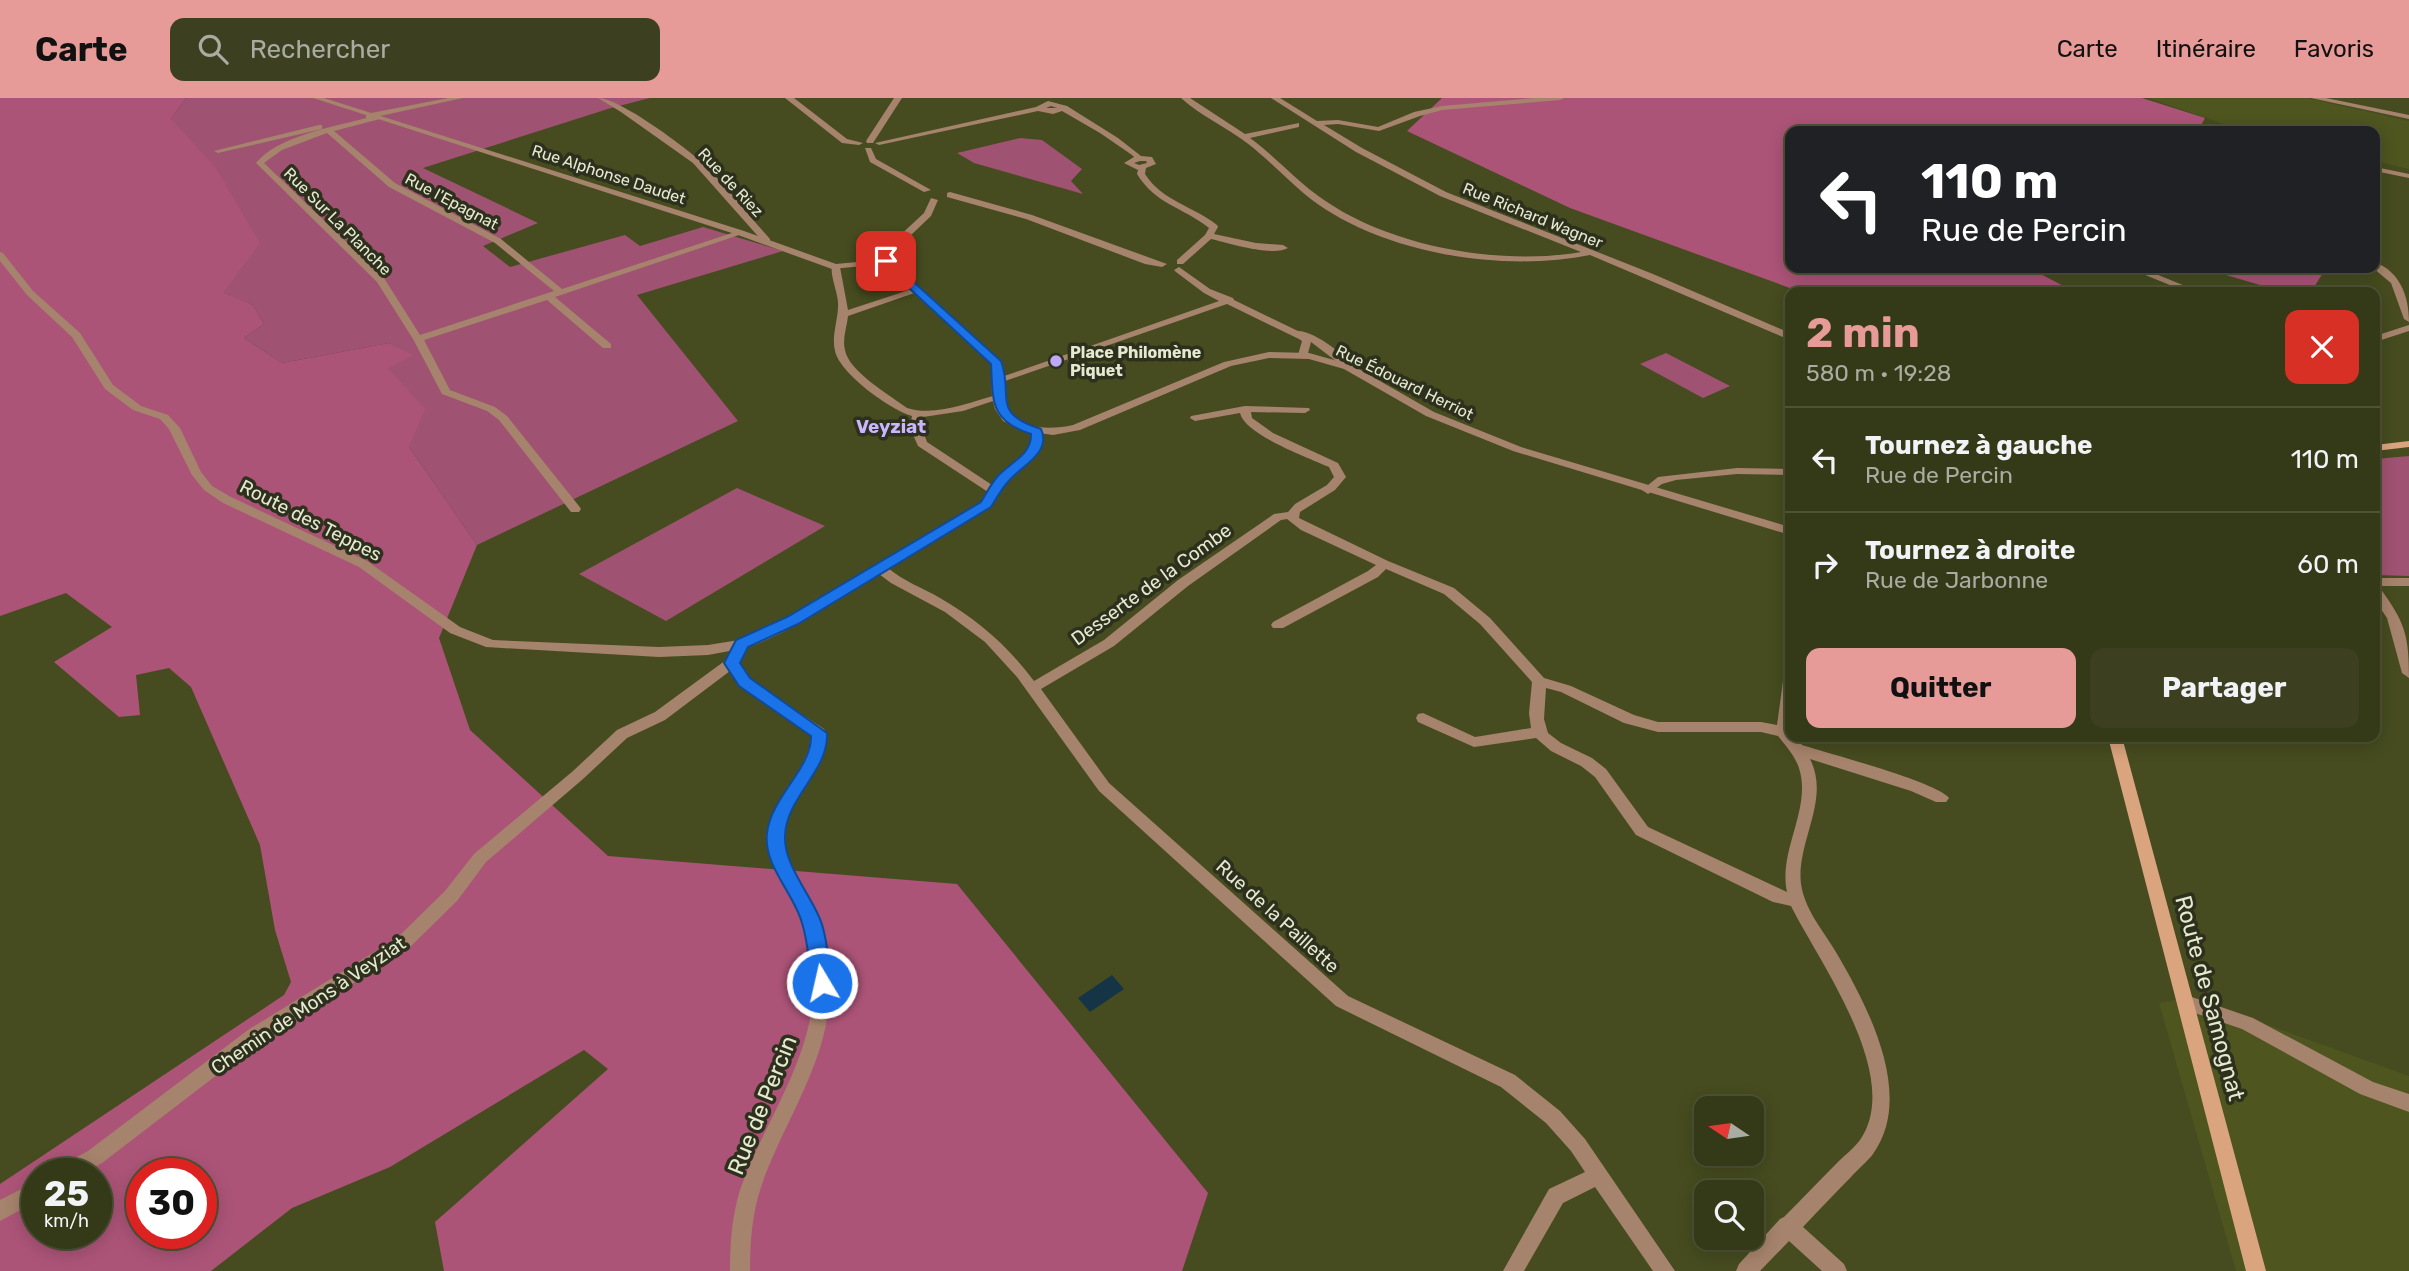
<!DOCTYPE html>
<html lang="fr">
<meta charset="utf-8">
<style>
:root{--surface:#343917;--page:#3c4020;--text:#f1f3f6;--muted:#a9aca1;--line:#4e5336;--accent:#e69b98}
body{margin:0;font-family:Rubik,sans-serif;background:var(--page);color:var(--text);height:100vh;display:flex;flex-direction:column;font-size:26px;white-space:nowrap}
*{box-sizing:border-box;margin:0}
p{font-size:23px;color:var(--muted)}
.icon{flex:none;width:38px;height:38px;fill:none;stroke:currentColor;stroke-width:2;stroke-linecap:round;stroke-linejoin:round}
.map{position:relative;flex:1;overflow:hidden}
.side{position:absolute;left:1785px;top:189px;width:595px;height:455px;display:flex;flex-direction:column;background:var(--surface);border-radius:14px;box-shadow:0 4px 18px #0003,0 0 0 2px var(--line)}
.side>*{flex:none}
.guide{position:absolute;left:1785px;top:28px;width:595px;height:147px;border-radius:14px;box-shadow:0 4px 18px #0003,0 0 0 2px var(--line);background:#202124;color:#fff;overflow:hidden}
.needle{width:46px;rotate:283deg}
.tools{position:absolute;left:1694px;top:998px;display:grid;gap:14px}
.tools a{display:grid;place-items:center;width:70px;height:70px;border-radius:14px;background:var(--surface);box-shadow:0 4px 18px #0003,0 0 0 2px var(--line);font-size:35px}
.speed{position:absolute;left:21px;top:1060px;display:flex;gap:14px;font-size:35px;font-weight:700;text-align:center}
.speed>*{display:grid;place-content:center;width:91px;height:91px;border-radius:50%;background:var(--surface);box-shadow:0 4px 18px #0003,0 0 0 2px var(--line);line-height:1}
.speed small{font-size:18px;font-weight:400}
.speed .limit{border:10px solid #d22;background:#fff;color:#111}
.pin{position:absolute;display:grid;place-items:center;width:60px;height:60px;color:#fff;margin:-30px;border-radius:14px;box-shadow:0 4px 10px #0006}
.me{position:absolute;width:77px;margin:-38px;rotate:351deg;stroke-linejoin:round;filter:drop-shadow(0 0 5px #0008)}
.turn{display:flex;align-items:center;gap:24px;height:147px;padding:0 21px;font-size:32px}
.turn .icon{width:91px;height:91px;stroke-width:2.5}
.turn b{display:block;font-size:49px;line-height:60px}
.round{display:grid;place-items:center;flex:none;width:74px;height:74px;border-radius:14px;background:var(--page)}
.headline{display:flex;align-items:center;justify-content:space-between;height:119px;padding:0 21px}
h1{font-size:42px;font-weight:700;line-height:52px;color:var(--accent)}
.button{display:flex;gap:14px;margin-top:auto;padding:14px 21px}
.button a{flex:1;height:80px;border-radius:14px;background:var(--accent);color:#111;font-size:28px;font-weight:700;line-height:80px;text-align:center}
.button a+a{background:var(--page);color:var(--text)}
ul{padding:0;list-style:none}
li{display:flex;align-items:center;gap:21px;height:105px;padding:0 21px;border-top:2px solid var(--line)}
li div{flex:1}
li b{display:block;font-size:26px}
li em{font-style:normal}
header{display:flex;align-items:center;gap:42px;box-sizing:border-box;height:98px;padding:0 35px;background:var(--accent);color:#111}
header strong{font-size:33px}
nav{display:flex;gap:38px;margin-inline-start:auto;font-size:24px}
.search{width:490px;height:63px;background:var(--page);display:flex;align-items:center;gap:18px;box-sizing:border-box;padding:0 24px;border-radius:14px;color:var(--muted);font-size:26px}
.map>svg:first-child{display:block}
</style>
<header>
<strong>Carte</strong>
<div class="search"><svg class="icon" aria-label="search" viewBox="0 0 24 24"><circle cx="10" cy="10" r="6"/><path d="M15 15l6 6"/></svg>Rechercher</div>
<nav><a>Carte</a><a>Itinéraire</a><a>Favoris</a></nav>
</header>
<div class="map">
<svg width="2409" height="1173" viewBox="0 0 2409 1173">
<rect width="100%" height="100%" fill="#464c1f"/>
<path fill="#4e551f" d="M 2148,0 L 2307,0 L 2409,23 L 2409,71 L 2375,63 L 2375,33 L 2244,33 Z
M 2191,899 L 2409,978 L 2409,1173 L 2236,1173 L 2159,905 Z"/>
<path fill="#9f5271" d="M 186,0 L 650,0 L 611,10 L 423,70 L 538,125 L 483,148 L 510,169 L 625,137 L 640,148 L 703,129 L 783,153 L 637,197 L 738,323 L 477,447 L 409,349 L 387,269 L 413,257 L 389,245 L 282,265 L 244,240 L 264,226 L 253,207 L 223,196 L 171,21 Z
M 1020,40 L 1042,42 L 1082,71 L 1071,83 L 1083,96 L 974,65 L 957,55 Z
M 1666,255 L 1730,288 L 1703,300 L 1640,266 Z
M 2409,358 L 2409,478 L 2375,477 L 2375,361 Z
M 737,390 L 825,428 L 666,523 L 579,476 Z"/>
<path fill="#ac5478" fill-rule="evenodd" d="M 0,0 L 186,0 L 171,21 L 216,70 L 260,145 L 223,195 L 253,207 L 264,226 L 244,240 L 282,265 L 389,245 L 414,257 L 388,270 L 425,311 L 409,349 L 477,447 L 439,540 L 470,632 L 608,758 L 957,786 L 1208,1095 L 1182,1173 L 444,1173 L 435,1124 L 608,971 L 584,952 L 390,1069 L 292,1110 L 211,1173 L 0,1173 L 0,1086 L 284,897 L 291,884 L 275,832 L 260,747 L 191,589 L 169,570 L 136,577 L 140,617 L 119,619 L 54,564 L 112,529 L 66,495 L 0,518 ZM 37,1076 L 96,1076 L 96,1136 L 37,1136 ZM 142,1076 L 201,1076 L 201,1136 L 142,1136 Z
M 1442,0 L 2142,0 L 2205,20 L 2198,33 L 1790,33 L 1790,170 L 2029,170 L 2075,194 L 1801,194 L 1570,110 L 1407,33 Z
M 2202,170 L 2326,170 L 2311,194 L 2284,194 Z"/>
<path fill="#153445" d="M 1112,877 L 1124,891 L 1090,914 L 1078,900 Z"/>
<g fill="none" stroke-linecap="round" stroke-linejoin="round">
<path fill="#a6836c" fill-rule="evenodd" d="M 448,0 L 463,0 L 380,18 L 380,21 L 334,33 L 395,85 L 501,141 L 562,191 L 738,133 L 745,135 L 555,199 L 611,246 L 611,250 L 603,250 L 547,202 L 424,242 L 450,292 L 495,309 L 507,318 L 579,408 L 581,411 L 579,414 L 571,414 L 499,322 L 487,313 L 442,296 L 413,241 L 377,184 L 256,65 C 278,38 333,29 366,20 L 366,16 ZM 327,35 L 389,89 L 495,145 L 554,193 L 420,237 L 384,180 L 264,65 L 282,52 Z
M 598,0 C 619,0 681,46 698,61 C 722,82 748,117 770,141 L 770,145 L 764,145 L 693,65 L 621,14 Z
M 785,0 L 794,0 L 847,41 L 863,45 L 859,47 L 842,45 Z
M 894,0 L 902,0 L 873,45 L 867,45 L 866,43 Z
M 1181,0 L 1190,0 L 1245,36 L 1299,25 L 1299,29 L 1250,40 C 1276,59 1297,84 1324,102 C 1392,149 1500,168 1581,154 L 1440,98 L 1356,54 L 1271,0 L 1280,0 L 1317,23 L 1338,22 L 1378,29 L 1414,14 L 1442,8 L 1534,0 L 1564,0 L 1560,2 L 1442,12 L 1420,18 L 1379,33 L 1338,26 L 1324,27 L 1362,50 L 1446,94 L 1653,176 L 1790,235 L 1790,242 L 1590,157 C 1505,174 1392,157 1319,107 C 1293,89 1272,64 1247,45 C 1226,29 1201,18 1181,0 Z
M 2311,0 L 2326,0 L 2409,17 L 2409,21 Z
M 1048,3 L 1067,8 L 1118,40 L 1141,58 L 1152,59 L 1156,66 L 1146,70 L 1145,76 C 1162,103 1193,108 1217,127 L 1218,129 L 1214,136 L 1256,145 L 1283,147 L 1288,150 C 1273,159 1228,145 1211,141 L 1183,166 L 1177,166 L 1177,162 L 1205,137 L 1209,130 C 1183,109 1156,107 1137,76 L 1138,72 L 1124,65 L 1134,59 L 1132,57 L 1100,35 L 1062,13 L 1053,16 L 1038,13 L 879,47 L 875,45 L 1036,9 ZM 1051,8 L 1057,10 L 1046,10 ZM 1140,63 L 1146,63 L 1147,65 L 1139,67 L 1134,65 Z
M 319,27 L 322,27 L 322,31 L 218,55 L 214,53 Z
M 865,50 L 871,50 L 876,61 L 931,92 L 924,94 L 870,64 Z
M 2375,69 L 2409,76 L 2409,80 L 2375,73 Z
M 950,94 L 1032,117 L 1167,166 L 1162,169 L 1145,166 L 1026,121 L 947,99 L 947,95 Z
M 931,100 L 938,102 L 931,118 L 889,158 L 889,165 L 883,165 L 881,155 L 924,115 Z
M 0,154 L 3,155 L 33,193 L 80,235 L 113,287 L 141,308 L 168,317 L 180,330 L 201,374 L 212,388 L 231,399 L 367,463 L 460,529 L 493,542 L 659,549 L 708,547 L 739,542 L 760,533 L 788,519 L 982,404 L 988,394 L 918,348 L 910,330 L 912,318 C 891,312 840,276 835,253 C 831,237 839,220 838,204 C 837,192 830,178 832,167 L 840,169 L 848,212 L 915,190 L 923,192 L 848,218 C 847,229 842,241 845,252 C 849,274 890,297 907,310 C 936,319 969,304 997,297 L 1002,300 L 963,313 L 923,319 L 922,330 L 927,344 L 992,387 L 998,379 L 1029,352 L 1033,331 L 1041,331 L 1043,333 L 1038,355 L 1006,383 L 990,409 L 888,470 C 903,483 923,490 940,500 C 978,522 1008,548 1034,583 L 1104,542 L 1178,482 L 1274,416 L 1288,414 L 1295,406 L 1327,387 L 1334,379 L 1329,369 C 1309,360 1245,337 1240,315 L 1195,323 L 1190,320 L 1191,318 L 1245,308 L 1309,310 L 1310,312 L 1305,315 L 1251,314 L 1252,320 L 1273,335 L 1338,365 L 1346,379 L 1335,392 L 1300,414 L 1299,420 L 1388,463 L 1454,490 L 1490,520 L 1544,580 L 1571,588 L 1634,617 L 1658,624 L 1761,624 L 1777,627 L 1783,583 L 1790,578 L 1790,639 L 1795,639 L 1802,647 C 1827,655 1937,684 1949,700 L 1946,704 L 1936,704 L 1911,693 L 1810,661 C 1831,702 1796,744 1801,786 C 1805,814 1827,837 1840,861 C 1870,913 1914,999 1873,1056 C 1867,1064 1858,1071 1851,1079 C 1835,1095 1819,1112 1803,1129 L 1844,1166 L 1847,1173 L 1822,1173 L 1789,1143 L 1760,1173 L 1736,1173 L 1739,1166 L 1780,1121 L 1784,1119 C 1802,1101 1819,1083 1837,1065 C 1844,1058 1854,1050 1860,1042 C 1904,979 1819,864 1791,808 L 1773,804 L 1636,737 L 1595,679 L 1581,668 L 1551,653 L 1536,640 L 1474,649 L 1418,624 L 1416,620 L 1418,616 L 1423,615 L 1475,639 L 1531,630 L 1529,615 L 1532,584 L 1480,526 L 1444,496 L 1386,471 L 1378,479 L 1283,530 L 1273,530 L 1271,527 L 1273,524 L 1368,473 L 1376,467 L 1301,432 L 1287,421 L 1281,422 L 1188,488 L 1114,548 L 1041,591 L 1109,685 L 1348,898 L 1515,977 L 1560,1013 L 1585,1041 L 1675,1173 L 1653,1173 L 1595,1089 L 1563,1105 L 1524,1173 L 1503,1173 L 1549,1091 L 1585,1074 L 1571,1053 L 1546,1025 L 1501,989 L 1336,908 L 1099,693 L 1017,579 L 985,544 L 945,514 L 891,485 L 879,476 C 841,499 778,544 736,552 L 743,556 L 739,565 L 749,581 L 824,631 L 826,635 C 822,677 783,703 784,742 C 784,768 803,788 814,810 C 830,842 833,879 828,914 C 820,976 781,1030 761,1089 C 752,1116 750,1144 750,1173 L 730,1173 C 730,1144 732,1116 741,1089 C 762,1031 800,978 811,916 C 816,882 814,843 798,812 C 787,790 769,769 768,744 C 766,703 807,677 812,637 L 739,587 L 730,573 L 665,622 L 627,640 L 583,681 L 486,764 L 457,803 L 409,850 L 260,944 L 102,1065 L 83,1076 L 55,1076 L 58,1069 L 88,1053 L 248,932 L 397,840 L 445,793 L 474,756 L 573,673 L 617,632 L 655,614 L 726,562 L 731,553 L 735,552 L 708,557 L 659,559 L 486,549 L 450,535 L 359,469 L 223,405 L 204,392 L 192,377 L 169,331 L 160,321 L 133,312 L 105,291 L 72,239 L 27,197 L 0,163 ZM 1546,590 L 1561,594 L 1624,625 L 1658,634 L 1761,634 L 1778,638 C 1786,648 1795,658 1799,670 C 1812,711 1778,752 1787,794 L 1648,729 L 1606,671 L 1592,660 L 1561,645 L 1548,635 L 1544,621 Z
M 2375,164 C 2400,174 2409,198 2409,224 L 2404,221 L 2391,185 L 2373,170 Z
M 1179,169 L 1210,191 L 1233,200 L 1234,202 L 1298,233 C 1316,233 1349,261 1362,274 L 1357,277 L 1353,276 L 1311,244 L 1307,259 L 1299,259 L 1298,257 L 1302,243 L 1299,241 L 1227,206 L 1002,284 L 994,284 L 993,282 L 1219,203 L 1204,195 L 1176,174 L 1174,172 Z
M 2128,170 L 2141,170 L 2200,194 L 2187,194 Z
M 2409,227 L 2409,233 L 2375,244 L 2375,238 Z
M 1737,370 L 1790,371 L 1790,377 L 1737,376 L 1676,382 L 1662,386 L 1648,396 L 1642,392 L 1658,379 Z
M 2375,489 L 2380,490 C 2405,525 2409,536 2409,580 L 2402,575 L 2387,520 L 2375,502 Z
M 2186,897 L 2253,920 L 2373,984 L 2409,996 L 2409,1014 L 2360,996 L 2242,931 L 2180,910 L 2177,905 L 2180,900 Z
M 37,1083 L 37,1103 L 0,1123 L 0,1102 Z"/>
<path fill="#a6836c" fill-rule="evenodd" d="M 313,0 L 324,0 L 744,133 L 836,166 L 889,161 L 1000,263 C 1005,274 1002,284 1002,296 C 1004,332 1046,333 1073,327 L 1224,264 L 1269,254 L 1309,255 L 1352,267 L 1434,314 L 1521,349 L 1790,429 L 1790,437 L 1513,353 L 1426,318 L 1344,271 L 1309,261 L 1269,260 L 1231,268 L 1080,332 L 1053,337 L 1024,333 L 1003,323 L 995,311 L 992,299 L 991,266 L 884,166 L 832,171 L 738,137 Z
M 2375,480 L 2409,480 L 2409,488 L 2375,488 Z"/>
<path fill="#daa47e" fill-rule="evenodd" d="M 2409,343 L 2409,349 L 2375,353 L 2375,347 Z
M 2108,639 L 2122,639 L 2266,1173 L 2246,1173 Z"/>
</g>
<path fill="#1a73e8" stroke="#114b97" stroke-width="2" d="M 886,159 L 1001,263 C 1014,298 990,315 1041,331 C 1052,356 1020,368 1007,385 C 1001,392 996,401 991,409 L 798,526 L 748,549 L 740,565 L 750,580 L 827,635 C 829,673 786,699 785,738 C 784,767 809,794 820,821 C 828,840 828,865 832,885 L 829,891 L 822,893 L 815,891 L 812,885 C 809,865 808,844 802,825 C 794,795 763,768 767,735 C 771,699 812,670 811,638 L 739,588 L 724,565 L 736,542 L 787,519 L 981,404 C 986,396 991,386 997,379 C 1009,365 1032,357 1031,336 C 990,323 993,303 991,266 L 882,165 L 880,163 Z"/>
<circle fill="#bda9f5" stroke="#2d301c" stroke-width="2.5" cx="1056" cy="263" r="7"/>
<g text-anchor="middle" stroke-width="7" stroke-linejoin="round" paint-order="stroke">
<g font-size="16" fill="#e4e9d0" stroke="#2d301c">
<text transform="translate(609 76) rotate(18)" y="6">Rue Alphonse Daudet</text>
<text transform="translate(731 84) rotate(47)" y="6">Rue de Riez</text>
<text transform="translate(452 103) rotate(28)" y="6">Rue l'Epagnat</text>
<text transform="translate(1533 117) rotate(22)" y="6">Rue Richard Wagner</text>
<text transform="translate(338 123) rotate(45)" y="6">Rue Sur La Planche</text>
<text transform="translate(1405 284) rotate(26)" y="6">Rue Édouard Herriot</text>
</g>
<g font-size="16" font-weight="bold" fill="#e4e9d0" stroke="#2d301c" text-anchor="start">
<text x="1070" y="260">Place Philomène<tspan x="1070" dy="18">Piquet</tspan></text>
</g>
<g font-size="19" font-weight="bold" fill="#c9b6fd" stroke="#2d301c">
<text x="891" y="335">Veyziat</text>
</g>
<g font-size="19" fill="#e4e9d0" stroke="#2d301c">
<text transform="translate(311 422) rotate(27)" y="7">Route des Teppes</text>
<text transform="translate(1151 486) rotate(-36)" y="7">Desserte de la Combe</text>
<text transform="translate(1278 818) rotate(42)" y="7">Rue de la Paillette</text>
<text transform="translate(308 907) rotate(-34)" y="7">Chemin de Mons à Veyziat</text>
</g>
<g font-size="23" fill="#e4e9d0" stroke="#2d301c">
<text transform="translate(2210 900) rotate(75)" y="8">Route de Samognat</text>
<text transform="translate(762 1007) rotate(-68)" y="8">Rue de Percin</text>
</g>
</g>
</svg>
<div class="tools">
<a><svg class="needle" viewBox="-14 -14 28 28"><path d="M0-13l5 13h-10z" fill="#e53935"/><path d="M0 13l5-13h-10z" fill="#a9aca1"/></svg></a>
<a><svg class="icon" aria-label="search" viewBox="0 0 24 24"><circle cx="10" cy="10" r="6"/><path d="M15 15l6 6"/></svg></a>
</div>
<div class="speed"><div>25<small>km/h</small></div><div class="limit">30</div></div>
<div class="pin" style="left:886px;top:163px;background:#d93025"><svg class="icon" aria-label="arrive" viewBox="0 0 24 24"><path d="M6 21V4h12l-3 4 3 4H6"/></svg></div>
<svg class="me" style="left:822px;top:885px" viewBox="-20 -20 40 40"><circle r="17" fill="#1a73e8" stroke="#fff" stroke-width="3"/><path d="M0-11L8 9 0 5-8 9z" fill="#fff"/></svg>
<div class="guide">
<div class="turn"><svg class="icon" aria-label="left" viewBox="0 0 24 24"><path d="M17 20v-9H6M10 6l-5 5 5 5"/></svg><div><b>110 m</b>Rue de Percin</div></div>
</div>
<section class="side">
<div class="headline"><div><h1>2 min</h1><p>580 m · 19:28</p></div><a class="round" style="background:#d93025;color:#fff"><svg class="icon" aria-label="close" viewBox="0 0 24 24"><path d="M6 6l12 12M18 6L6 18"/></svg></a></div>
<ul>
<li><svg class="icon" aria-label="left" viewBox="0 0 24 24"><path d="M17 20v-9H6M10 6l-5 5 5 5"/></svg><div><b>Tournez à gauche</b><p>Rue de Percin</p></div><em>110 m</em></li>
<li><svg class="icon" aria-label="right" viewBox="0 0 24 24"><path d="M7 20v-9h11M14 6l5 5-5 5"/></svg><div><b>Tournez à droite</b><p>Rue de Jarbonne</p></div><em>60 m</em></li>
</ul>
<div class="button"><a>Quitter</a><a>Partager</a></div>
</section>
</div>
